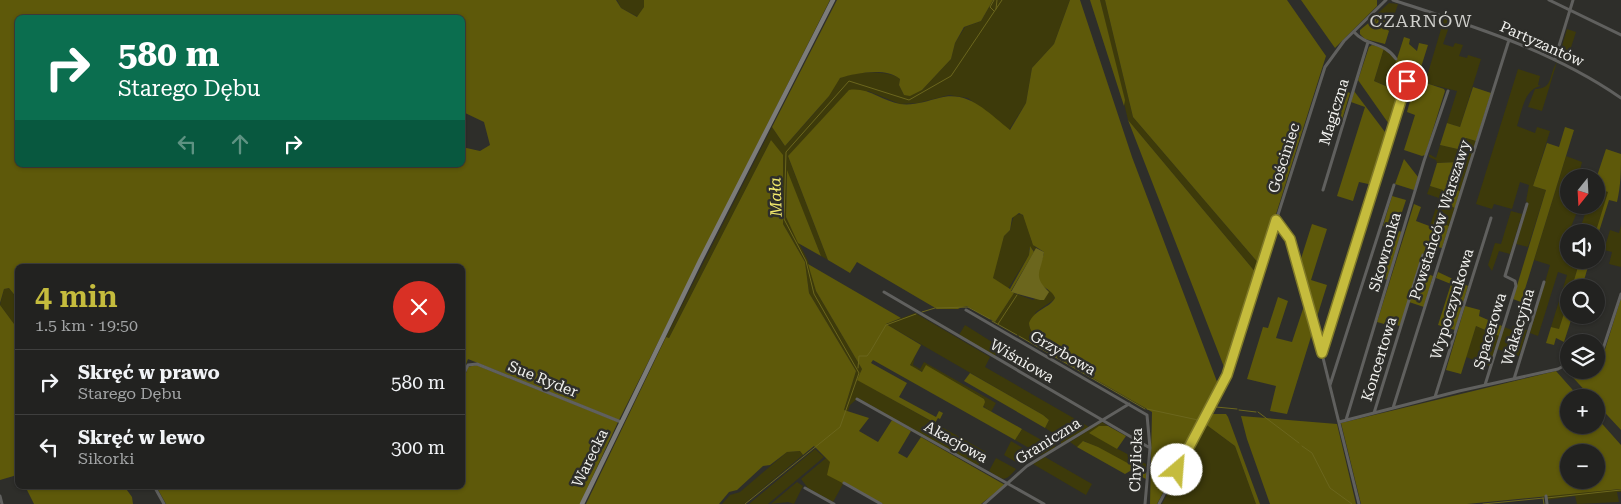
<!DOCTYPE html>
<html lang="pl">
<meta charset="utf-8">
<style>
:root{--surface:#222220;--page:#2e2f2d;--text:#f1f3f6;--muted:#a2a4a5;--line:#3f3f3e;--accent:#c5bc3d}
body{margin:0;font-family:"Roboto Serif",serif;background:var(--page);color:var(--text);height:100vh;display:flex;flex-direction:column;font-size:19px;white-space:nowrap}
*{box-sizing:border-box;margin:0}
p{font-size:16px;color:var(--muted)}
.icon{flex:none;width:28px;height:28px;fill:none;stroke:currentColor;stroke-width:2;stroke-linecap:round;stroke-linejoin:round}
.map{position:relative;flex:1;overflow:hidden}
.panel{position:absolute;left:15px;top:264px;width:450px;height:225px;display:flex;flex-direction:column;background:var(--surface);border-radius:8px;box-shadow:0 1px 4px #0004,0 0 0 1px var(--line)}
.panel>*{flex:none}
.guide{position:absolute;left:15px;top:15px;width:450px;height:152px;border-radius:8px;box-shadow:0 1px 4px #0004,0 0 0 1px var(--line);background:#0b6e4f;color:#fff;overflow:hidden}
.needle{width:32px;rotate:198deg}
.controls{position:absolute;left:1560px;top:169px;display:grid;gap:10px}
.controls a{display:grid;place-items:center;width:45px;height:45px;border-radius:50%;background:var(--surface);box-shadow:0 1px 4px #0004,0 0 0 1px var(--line);font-size:25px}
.pin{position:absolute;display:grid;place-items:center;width:42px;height:42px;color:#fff;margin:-21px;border:2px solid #fff;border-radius:50%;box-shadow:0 1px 5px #0007}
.me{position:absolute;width:55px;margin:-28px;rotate:27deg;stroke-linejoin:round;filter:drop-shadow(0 0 4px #0008)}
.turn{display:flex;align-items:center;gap:18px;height:105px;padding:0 20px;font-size:22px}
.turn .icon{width:65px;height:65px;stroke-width:2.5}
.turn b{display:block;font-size:35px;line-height:42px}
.lanes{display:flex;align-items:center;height:48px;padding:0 20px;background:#0003;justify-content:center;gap:25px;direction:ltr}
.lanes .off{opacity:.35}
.round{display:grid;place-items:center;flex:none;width:52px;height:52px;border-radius:26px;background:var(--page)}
.head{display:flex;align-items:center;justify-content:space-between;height:85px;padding:0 20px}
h1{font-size:30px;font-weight:600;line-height:38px;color:var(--accent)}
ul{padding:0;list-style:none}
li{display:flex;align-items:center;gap:15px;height:65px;padding:0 20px;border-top:1px solid var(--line)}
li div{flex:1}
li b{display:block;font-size:19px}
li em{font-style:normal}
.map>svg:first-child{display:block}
</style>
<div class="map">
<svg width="1621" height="504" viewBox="0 0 1621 504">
<rect width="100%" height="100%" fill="#2e2e2a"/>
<path fill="#3d3a0a" d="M 617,0 L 644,0 L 644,7 L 638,17 L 621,8 Z
M 993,0 L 1070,0 L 1054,44 L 1032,68 L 1026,103 L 1009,130 L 968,98 L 949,95 L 918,103 L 900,104 L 868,91 L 788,156 L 828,260 L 821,256 L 787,172 L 786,217 L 808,261 L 816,291 L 862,369 L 858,380 L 986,452 L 978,466 L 858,398 L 850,405 L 848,411 L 844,410 L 856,371 L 809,293 L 805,262 L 783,224 L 771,140 L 669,338 L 666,337 L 772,127 L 785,146 C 799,130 813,115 827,98 C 832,93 832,83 839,79 C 850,71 890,70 900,79 L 899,85 L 904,95 L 922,90 L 951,59 L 955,43 L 965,27 L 981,21 Z
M 1100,0 L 1105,0 L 1133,117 L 1260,265 L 1257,274 L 1128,120 Z
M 1389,3 L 1398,4 L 1389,31 L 1383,27 L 1380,16 L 1378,23 L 1375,24 L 1378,13 Z
M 1444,19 L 1451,21 L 1443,44 L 1453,47 L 1455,43 L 1463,45 L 1459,56 L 1467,58 L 1468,55 L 1481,59 L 1460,127 L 1447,123 L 1457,91 L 1425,83 Z
M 1567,29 L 1576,32 L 1566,63 L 1559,56 Z
M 1384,48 L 1388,50 L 1397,62 L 1389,87 L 1374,81 Z
M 1557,62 L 1542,111 L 1528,107 L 1535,89 C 1554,89 1548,75 1557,62 Z
M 1518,69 L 1540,76 L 1538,85 L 1541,86 C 1524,89 1522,111 1517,126 L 1535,133 L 1537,127 L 1550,131 L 1533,186 L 1546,190 L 1528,247 L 1516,244 L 1528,203 L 1526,201 L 1529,185 L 1520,182 L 1512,209 L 1494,204 L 1492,209 L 1476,204 Z
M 1466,138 L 1476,141 L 1460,191 L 1454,189 L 1459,172 L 1456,171 L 1458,162 L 1437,163 L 1436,160 L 1429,157 L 1429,154 L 1436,158 L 1440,145 L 1462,150 Z
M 1566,156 L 1582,162 L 1578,177 L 1569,178 L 1569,205 L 1596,205 L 1596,188 L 1608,192 L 1596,232 L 1590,230 L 1589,232 L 1579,232 L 1585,214 L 1577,212 L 1569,232 L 1569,260 L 1580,260 L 1572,287 L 1569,288 L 1569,298 L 1559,330 L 1551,327 L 1567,275 L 1558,272 L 1538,336 L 1530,333 L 1550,265 L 1534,260 Z
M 1430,186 L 1443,190 L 1443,199 L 1455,208 L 1449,226 L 1430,226 L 1439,198 L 1427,194 Z
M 1511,211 L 1522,214 L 1510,254 L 1499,251 L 1492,271 L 1488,265 L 1495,243 L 1501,244 Z
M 1021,214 C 1031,221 1027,238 1036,248 L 1034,252 L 1033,249 L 1029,248 L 1029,255 L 1008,289 L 996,282 L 992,276 L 1004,236 L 1010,230 L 1014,215 Z
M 1621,225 L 1621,267 L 1609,264 L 1612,252 L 1604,250 L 1610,230 L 1619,233 Z
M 9,288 L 17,298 L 17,328 L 0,305 L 4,289 Z
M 1048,290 L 1053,293 L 1055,299 L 1036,312 L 1029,326 L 1037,339 L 1037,346 L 995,322 L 1014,293 L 1033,300 Z
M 915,313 L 990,357 L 985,367 L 1089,427 L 1061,444 L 1060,437 L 1045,428 L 1049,420 L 1043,415 L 886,324 Z
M 965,325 L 1000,347 L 995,356 L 959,335 Z
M 1476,326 L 1499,336 L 1490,366 L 1466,357 Z
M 1513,326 L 1527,330 L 1519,356 L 1497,349 L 1504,327 L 1512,330 Z
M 915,356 L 913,365 L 920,369 L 924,362 L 996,403 L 991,412 L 983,406 L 984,399 L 927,366 L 923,372 L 910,365 Z
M 1102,422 L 1108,426 L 1100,426 L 1116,448 L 1146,464 L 1146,473 L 1084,441 L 1077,447 L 1070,442 Z
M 1204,423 L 1235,446 L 1256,504 L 1162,504 Z
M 1022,429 L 1052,446 L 1054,443 L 1056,445 L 1054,448 L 1041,455 L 1015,440 Z
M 1011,441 L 1035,455 L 1035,457 L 1021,465 L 1004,455 Z
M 815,449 L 824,457 L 768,504 L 749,504 Z
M 800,451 L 803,455 L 744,504 L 722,504 L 730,495 L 740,492 L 787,452 Z
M 1045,457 L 1092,484 L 1086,495 L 1033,464 Z
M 826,458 L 831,462 L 843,484 L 833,502 L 808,488 L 801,479 Z
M 996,458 L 1016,469 C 1004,483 1004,480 989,471 Z
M 797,482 L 803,486 L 794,504 L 788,502 L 771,504 Z
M 1621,489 L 1621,492 L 1617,492 L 1619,502 L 1577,504 L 1575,496 L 1547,500 L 1547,496 Z"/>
<path fill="#5e590a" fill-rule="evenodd" d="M 0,0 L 616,0 L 621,8 L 637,17 L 644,7 L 644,0 L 830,0 L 619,420 L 468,359 L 463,373 L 462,266 L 18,266 L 17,298 L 9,288 L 4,289 L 0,303 ZM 18,18 L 462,18 L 463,112 L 484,122 L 490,145 L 480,151 L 462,147 L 462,165 L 18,165 Z
M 837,0 L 993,0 L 981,21 L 964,27 L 955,43 L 951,59 L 922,90 L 910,96 L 904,95 L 899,85 L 900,79 C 886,67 856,73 840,78 L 829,96 L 785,146 L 772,127 Z
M 1070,0 L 1080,0 L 1132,157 L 1219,387 L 1157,504 L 1150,504 L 1152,412 L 1037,346 C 1039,338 1029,332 1029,323 C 1035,309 1050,308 1055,298 C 1052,288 1038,288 1037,276 C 1037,268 1043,260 1044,252 L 1033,245 L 1023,215 L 1019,213 L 1012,218 L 1010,230 L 1004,236 L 993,278 L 1010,289 L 1029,255 L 1030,246 L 1034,252 L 1011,291 L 1014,293 L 995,322 L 967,306 L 958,308 L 960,309 L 937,309 L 857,262 L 850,273 L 828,260 L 788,156 L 849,90 C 868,87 882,101 900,104 C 913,106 927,101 939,98 C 969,90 988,113 1010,130 L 1026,103 L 1032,68 L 1054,44 Z
M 1090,0 L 1100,0 L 1125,100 L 1124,106 Z
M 1105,0 L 1287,0 L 1326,56 L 1260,265 L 1133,117 Z
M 1301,0 L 1377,0 L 1377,6 L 1335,48 Z
M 1386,15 L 1388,20 L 1384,23 L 1383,27 L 1389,31 L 1385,44 L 1365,39 L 1360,34 L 1360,30 L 1377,16 L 1375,24 L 1380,16 Z
M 1404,37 L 1410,39 L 1409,44 L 1417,51 L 1419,43 L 1428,45 L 1417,80 L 1444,89 L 1445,91 L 1425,155 L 1422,156 L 1404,150 L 1415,115 L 1407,112 L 1416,80 L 1406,77 L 1391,127 L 1358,80 L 1369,47 L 1372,45 L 1384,48 L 1374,81 L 1388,87 Z
M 1473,87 L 1491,93 L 1476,141 L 1466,138 L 1462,150 L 1440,145 L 1447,123 L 1460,127 Z
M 1338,88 L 1350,93 L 1342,120 L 1329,116 Z
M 1354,91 L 1388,136 L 1373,185 L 1359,182 L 1353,201 L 1337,196 L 1365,107 L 1351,102 Z
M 1128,120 L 1257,274 L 1226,372 Z
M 1565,127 L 1574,130 L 1521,302 L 1513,299 L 1546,190 L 1533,186 L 1547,143 L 1559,147 Z
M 771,140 L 783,155 L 783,224 L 805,262 L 809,293 L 856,371 L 844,410 L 869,418 L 859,431 L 878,442 L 892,420 L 911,431 L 898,453 L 907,458 L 921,437 L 1005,485 L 981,504 L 883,504 L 827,475 L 830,462 L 814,446 L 803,455 L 800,451 L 787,452 L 770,465 L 763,466 L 737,490 L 729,492 L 719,504 L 586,504 L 666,337 L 669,338 Z
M 1606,149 L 1621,154 C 1621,170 1621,185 1617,202 L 1609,200 L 1596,241 L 1596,232 L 1589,232 L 1590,229 L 1596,231 L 1608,192 L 1596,188 L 1596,179 Z
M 1404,159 L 1418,177 L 1414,190 L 1395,184 Z
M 1458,162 L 1456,171 L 1459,172 L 1454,189 L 1460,191 L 1455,208 L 1444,203 L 1443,190 L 1430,186 L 1437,163 Z
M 787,170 L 821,256 L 798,243 L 786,217 Z
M 1392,196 L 1406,200 L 1396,230 L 1402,232 L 1388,280 L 1381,278 L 1396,231 L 1383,226 Z
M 1414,204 L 1421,207 L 1416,221 L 1432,227 L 1434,221 L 1449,226 L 1442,248 L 1427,244 L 1400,326 L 1385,322 L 1384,324 L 1377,322 Z
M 1312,224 L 1327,229 L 1311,280 L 1327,285 L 1316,320 L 1299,265 Z
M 1580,260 L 1590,260 L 1582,287 L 1572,287 Z
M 808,264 L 901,318 L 886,324 L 921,345 L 910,365 L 922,372 L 926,365 L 984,399 L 985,402 L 983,407 L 1022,429 L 1015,440 L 873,360 L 871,363 L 907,383 L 899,397 L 936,417 L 939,411 L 943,413 L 940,419 L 938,418 L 935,423 L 857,380 L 862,369 L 816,291 Z
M 1419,271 L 1433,276 L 1424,307 L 1409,302 Z
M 1438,272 L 1468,286 L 1455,330 L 1438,325 L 1451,284 L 1436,278 Z
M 1278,297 L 1288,301 L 1276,338 L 1292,342 L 1306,300 L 1314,327 L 1287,414 L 1270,411 L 1276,386 L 1247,379 L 1263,327 L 1268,328 Z
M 1569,298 L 1569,315 L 1582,315 L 1581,319 L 1572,317 L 1564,342 L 1556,338 L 1554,345 L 1546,343 L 1551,327 L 1559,329 Z
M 1621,298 L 1621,430 L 1596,403 L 1596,398 L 1591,397 L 1565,369 L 1569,365 L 1569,370 L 1596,370 L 1596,358 L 1603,356 Z
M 0,305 L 17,328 L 17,475 L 0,480 Z
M 1465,306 L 1480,310 L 1479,316 L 1502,326 L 1499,336 L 1476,326 L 1461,374 L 1446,370 Z
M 476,365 L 618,422 L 580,504 L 166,504 L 156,486 L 462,486 L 463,382 L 468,367 Z
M 1556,371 L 1579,397 L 1569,398 L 1569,425 L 1596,425 L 1596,417 L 1621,445 L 1621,489 L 1467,504 L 1361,504 L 1341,423 ZM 1569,452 L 1596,452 L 1596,480 L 1569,480 Z
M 970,373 L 1043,415 L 1049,420 L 1045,428 L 964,381 Z
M 1212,414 L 1226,414 L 1228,417 L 1260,504 L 1256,504 L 1235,446 L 1204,423 Z
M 1241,416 L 1337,424 L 1356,504 L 1270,504 L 1247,439 Z
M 1099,426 L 1108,426 L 1126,436 L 1117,449 L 1089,433 Z
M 1083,441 L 1098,447 L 1146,473 L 1146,479 L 1130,471 L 1125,474 L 1077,447 Z
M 25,486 L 124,486 L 132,497 L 133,504 L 34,504 Z"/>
<path fill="#6b661d" d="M 1036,248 L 1044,252 C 1041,273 1032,275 1049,292 L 1044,300 L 1040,300 L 1011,292 Z"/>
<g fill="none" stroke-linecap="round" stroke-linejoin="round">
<path stroke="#6b661d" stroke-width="1" d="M 996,9 L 997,0
M 994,11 L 990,7 L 994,0
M 936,308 L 968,307 L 990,319
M 922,312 L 935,308
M 992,321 L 1017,335
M 998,324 L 1017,295
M 1019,336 L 1145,409
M 858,368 L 859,356 L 867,356 L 870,352 L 886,325 L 916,314
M 1216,407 L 1237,409
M 1147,409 L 1198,420 L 1208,406
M 1239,410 L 1256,412
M 1258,412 L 1299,443
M 1302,446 L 1312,453 L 1330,488 L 1352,504
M 1543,498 L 1544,504
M 1547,498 L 1621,490
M 745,504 L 840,427 L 859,373 L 814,294 L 806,261 L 784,219 L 786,152 L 849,81 L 909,100 L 951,76 L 1002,0
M 1483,504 L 1544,498"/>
<path stroke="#60605e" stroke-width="3" d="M 1393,0 C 1472,26 1552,50 1621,98
M 1549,0 L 1621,35
M 1354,32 C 1367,47 1384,41 1396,59
M 1555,59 L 1573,0
M 1323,190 L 1368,42
M 1276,220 L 1290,239 L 1309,301 L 1359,504
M 884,292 L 1150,448
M 966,310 L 1147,415 L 1150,448 L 1145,504
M 1323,353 L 1407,81
M 1596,357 L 1601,355 L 1621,294
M 462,377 L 468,365 L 477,364 L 621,422
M 1514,379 L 1544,282
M 1330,385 L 1394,185
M 1485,385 L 1516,286 L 1515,281 L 1505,276 L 1527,204
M 1435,397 L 1491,218
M 857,399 L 1044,504
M 1393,408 L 1509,40
M 1374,413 L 1423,255
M 1346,420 L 1424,161 L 1448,91
M 1339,422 L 1459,391 L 1558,369 L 1569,363
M 844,483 L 881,504
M 154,486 L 164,504
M 805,488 L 834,504
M 0,496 L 2,504
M 1546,496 L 1547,504
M 984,504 L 1027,466 L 1129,404
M 1159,504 L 1227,375 L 1325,67 L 1344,41 L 1386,0"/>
<path stroke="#7c7c79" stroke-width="4.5" d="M 582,504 L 700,261 L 833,0"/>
</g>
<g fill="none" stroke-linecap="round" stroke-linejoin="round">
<g stroke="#807a28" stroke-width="12">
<path id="route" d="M 1177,470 L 1227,375 L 1276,220 L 1290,239 L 1322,353 L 1407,81"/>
</g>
<use href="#route" stroke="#c5bc3d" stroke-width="9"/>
</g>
<g text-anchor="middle" stroke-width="5" stroke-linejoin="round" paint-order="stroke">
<g font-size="15" fill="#f1f1ee" stroke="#2e2e2a">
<text transform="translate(1542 44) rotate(24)" y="5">Partyzantów</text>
<text transform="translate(1334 112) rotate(-73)" y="5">Magiczna</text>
<text transform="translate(1284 158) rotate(-72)" y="5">Gościniec</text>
<text transform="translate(1440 220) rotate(-72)" y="5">Powstańców Warszawy</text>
<text transform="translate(1385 252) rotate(-74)" y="5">Skowronka</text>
<text transform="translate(1452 304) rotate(-73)" y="5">Wypoczynkowa</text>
<text transform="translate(1518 327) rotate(-73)" y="5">Wakacyjna</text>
<text transform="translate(1490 331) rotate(-73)" y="5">Spacerowa</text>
<text transform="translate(1063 353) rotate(30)" y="5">Grzybowa</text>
<text transform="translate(1379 359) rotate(-73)" y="5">Koncertowa</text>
<text transform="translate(1022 361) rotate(30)" y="5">Wiśniowa</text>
<text transform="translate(543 379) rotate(22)" y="5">Sue Ryder</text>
<text transform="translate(1048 441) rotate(-32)" y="5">Graniczna</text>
<text transform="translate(956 442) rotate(29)" y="5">Akacjowa</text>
<text transform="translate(590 458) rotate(-64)" y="5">Warecka</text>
<text transform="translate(1136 460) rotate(-88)" y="5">Chylicka</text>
</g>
<g font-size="16" font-style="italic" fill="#f2e96c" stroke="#2e2e2a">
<text transform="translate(775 197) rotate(-92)" y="6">Mała</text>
</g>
<g font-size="18" letter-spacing="1" fill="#cfcfcb" stroke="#2e2e2a">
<text x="1421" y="27">CZARNÓW</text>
</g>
</g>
</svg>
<div class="controls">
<a><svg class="needle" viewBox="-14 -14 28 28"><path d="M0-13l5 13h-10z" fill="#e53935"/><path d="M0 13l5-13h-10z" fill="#a2a4a5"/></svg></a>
<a><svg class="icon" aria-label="sound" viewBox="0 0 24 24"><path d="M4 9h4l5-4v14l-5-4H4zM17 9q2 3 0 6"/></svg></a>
<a><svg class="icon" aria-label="search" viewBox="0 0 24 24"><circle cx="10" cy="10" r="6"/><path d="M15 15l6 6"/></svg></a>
<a><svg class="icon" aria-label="layers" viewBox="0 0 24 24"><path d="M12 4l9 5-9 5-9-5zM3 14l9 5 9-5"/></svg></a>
<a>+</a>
<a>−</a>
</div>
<div class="pin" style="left:1407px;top:81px;background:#d93025"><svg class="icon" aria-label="arrive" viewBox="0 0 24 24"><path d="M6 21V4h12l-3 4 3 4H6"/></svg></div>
<svg class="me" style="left:1177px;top:470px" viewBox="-20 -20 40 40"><circle r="19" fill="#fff"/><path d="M0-13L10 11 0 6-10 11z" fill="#c5bc3d"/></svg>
<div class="guide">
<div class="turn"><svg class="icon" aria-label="right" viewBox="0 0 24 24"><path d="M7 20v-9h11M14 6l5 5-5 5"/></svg><div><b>580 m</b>Starego Dębu</div></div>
<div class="lanes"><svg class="icon off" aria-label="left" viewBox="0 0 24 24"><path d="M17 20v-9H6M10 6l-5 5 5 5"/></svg><svg class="icon off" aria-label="ahead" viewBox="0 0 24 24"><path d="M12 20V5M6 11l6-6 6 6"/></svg><svg class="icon" aria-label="right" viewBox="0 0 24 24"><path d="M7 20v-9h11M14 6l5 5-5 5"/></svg></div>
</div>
<section class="panel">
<div class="head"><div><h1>4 min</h1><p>1.5 km · 19:50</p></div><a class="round" style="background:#d93025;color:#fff"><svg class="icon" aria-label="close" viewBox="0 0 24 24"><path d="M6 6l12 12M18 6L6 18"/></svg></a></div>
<ul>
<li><svg class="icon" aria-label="right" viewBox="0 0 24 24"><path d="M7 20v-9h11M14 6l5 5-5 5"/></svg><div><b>Skręć w prawo</b><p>Starego Dębu</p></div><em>580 m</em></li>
<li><svg class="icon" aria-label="left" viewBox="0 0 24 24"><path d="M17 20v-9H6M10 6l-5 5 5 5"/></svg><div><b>Skręć w lewo</b><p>Sikorki</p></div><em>300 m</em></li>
</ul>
</section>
</div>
